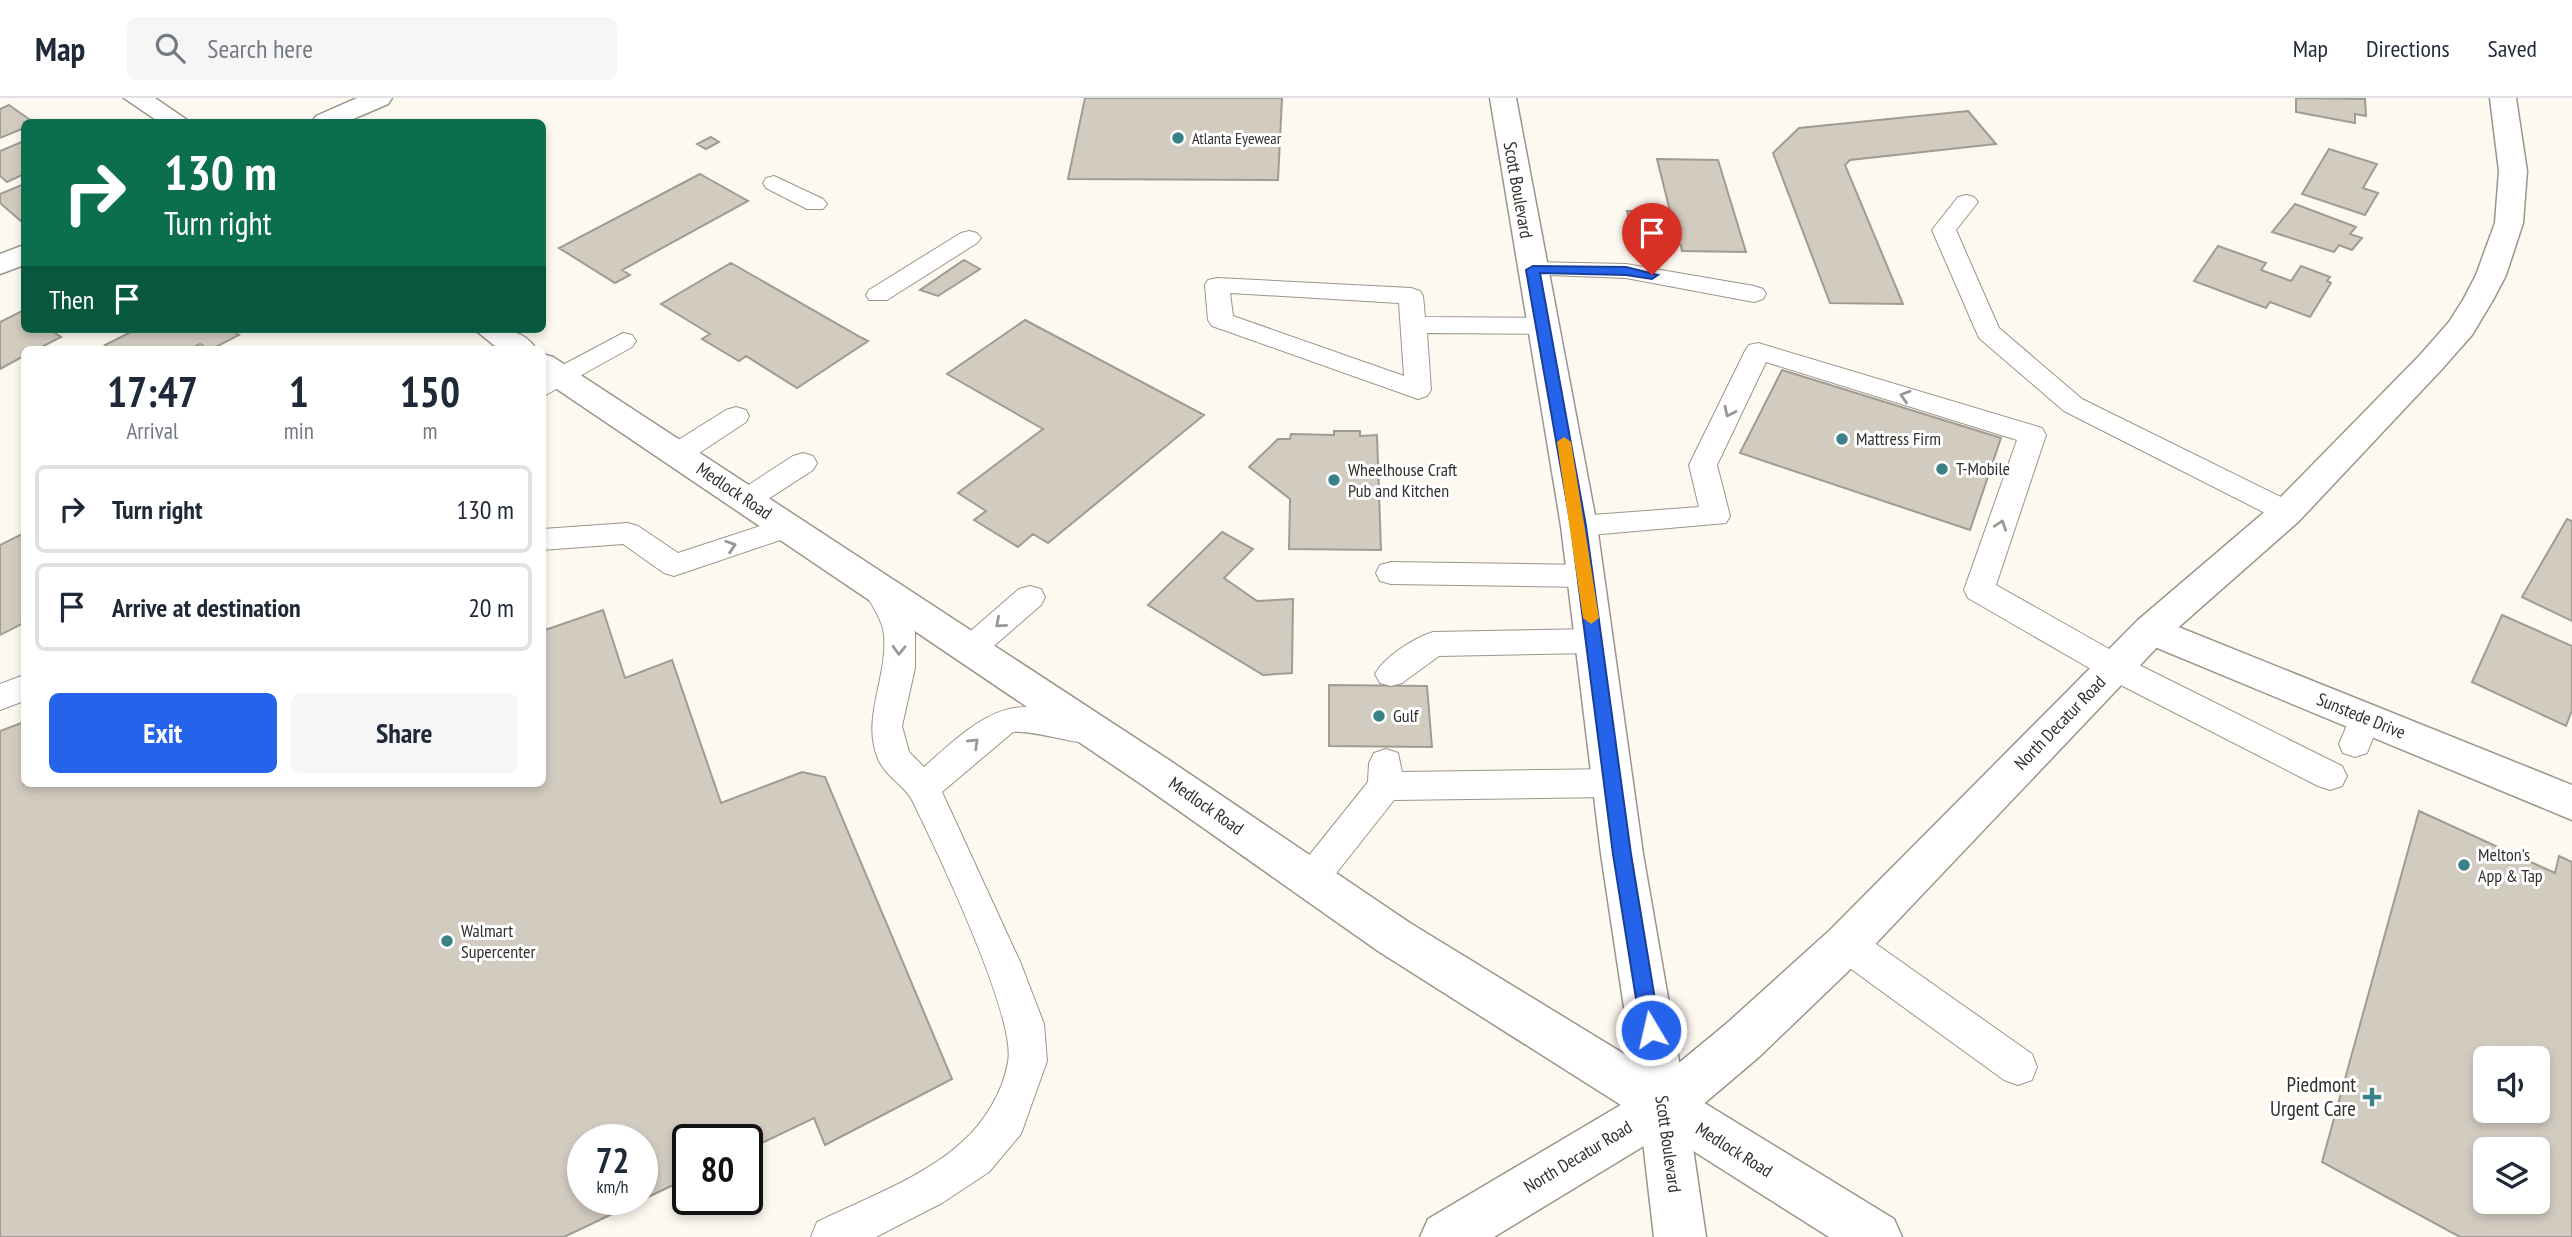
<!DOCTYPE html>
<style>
:root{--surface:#fff;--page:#f6f6f7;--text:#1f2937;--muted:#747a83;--line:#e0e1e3;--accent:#2563eb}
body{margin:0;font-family:"PT Sans Narrow",sans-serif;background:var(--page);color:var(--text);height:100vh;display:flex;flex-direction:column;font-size:26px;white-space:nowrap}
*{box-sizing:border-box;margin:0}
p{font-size:23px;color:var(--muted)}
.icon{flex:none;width:38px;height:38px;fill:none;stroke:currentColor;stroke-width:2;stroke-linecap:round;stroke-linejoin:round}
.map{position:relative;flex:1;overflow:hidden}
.drawer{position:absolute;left:21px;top:248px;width:525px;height:441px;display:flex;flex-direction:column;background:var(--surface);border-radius:10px;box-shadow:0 4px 10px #0003}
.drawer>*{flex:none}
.top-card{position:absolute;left:21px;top:21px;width:525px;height:214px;border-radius:10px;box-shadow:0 4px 10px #0003;background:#0b6e4f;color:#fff;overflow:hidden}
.fabs{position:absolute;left:2473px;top:948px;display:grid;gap:14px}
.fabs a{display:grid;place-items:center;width:77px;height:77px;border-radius:10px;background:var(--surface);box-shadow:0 4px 10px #0003;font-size:35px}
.speed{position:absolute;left:567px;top:1026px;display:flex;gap:14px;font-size:35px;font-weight:700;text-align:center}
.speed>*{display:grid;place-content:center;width:91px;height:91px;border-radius:50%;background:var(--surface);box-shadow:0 4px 10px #0003;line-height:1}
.speed small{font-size:18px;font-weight:400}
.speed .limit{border:4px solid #111;border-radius:10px;background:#fff;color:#111}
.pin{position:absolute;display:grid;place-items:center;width:60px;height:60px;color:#fff;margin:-72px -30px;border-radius:50% 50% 50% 0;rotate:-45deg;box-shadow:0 0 7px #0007}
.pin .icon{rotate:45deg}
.me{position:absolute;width:77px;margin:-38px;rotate:351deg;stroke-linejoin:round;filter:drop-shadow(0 0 5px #0008)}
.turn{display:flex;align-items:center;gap:24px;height:147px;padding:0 28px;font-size:32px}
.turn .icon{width:91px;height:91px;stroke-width:2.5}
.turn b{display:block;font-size:49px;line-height:60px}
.then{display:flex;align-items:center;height:66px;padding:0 28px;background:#0003;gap:14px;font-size:26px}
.eta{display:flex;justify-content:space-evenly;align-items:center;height:119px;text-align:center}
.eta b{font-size:42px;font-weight:700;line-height:49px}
.primary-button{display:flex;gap:14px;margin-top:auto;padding:14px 28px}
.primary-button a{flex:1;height:80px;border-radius:10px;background:var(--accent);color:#fff;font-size:28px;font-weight:700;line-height:80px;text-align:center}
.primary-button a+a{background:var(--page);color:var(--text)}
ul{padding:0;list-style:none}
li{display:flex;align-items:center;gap:21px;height:88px;margin:0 14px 10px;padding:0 14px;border:4px solid var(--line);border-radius:10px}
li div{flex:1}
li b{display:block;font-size:26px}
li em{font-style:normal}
header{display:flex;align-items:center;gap:42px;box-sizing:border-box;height:98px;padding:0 35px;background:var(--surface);border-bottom:2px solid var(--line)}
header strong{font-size:33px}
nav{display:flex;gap:38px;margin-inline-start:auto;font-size:24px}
.search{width:490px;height:63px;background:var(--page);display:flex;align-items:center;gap:18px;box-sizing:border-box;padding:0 24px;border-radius:10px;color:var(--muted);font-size:26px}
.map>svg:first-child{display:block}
</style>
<header>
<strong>Map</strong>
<div class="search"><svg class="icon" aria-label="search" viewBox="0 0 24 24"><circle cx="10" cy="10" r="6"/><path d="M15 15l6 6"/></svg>Search here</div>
<nav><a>Map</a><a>Directions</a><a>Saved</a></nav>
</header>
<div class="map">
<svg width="2572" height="1139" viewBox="0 0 2572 1139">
<rect width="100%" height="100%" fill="#fef9f0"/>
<path fill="#d2cbc0" stroke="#a19b91" stroke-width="2" fill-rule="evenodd" d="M 1085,0 L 1282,0 L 1278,82 L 1068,81 Z
M 2296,0 L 2365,1 L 2366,18 L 2355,16 L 2355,25 L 2296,14 Z
M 9,7 L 33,24 L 24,24 L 24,30 L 0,40 L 0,11 Z
M 1968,13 L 1996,46 L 1850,62 L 1845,67 L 1903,206 L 1830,205 L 1773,55 L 1799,30 Z
M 711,39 L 719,44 L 706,51 L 697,46 Z
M 24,43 L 24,76 L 7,84 L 0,78 L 0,53 Z
M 2329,51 L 2377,66 L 2363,90 L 2378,95 L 2365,117 L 2302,96 Z
M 1657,61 L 1718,62 L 1746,154 L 1682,153 L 1681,147 L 1635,147 L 1627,113 L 1670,113 Z
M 700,76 L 748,103 L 622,172 L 630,177 L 615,185 L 559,150 Z
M 24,86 L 24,123 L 22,124 L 0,105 L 0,96 Z
M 2295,106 L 2356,129 L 2350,136 L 2362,140 L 2352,152 L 2339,147 L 2334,154 L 2272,134 Z
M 2218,148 L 2266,165 L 2261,172 L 2291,183 L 2301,168 L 2330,179 L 2327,183 L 2331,185 L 2310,219 L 2270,204 L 2266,210 L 2194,183 Z
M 964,162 L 980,171 L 938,198 L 920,192 Z
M 731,165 L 862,240 L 868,243 L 797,290 L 746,258 L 739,263 L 702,241 L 710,236 L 661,206 Z
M 22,213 L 24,231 L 49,231 L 61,239 L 36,252 L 24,252 L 24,258 L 0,271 L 0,224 Z
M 1025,222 L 1204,317 L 1048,445 L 1033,436 L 1018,449 L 974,422 L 986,413 L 958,395 L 1043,331 L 947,276 Z
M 137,231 L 230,231 L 239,237 L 210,252 L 200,246 L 189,252 L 112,252 L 105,247 Z
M 1782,272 L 2001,340 L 1970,432 L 1740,355 Z
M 1334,333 L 1360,333 L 1360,338 L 1377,337 L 1381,452 L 1289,451 L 1290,401 L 1249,369 L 1278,341 L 1290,341 L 1291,336 L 1334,337 Z
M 2567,421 L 2572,423 L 2572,523 L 2522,499 Z
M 1222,434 L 1253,451 L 1224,480 L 1257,503 L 1293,501 L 1292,575 L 1263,577 L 1148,507 Z
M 24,435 L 24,525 L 0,537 L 0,447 Z
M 603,512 L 625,580 L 672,562 L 721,705 L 802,674 L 825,679 L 952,981 L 825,1047 L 814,1020 L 747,1052 L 747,1041 L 688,1041 L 688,1080 L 564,1139 L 0,1139 L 0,633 L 24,624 L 24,686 L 542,686 L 542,533 ZM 583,1041 L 642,1041 L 642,1101 L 583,1101 Z
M 2502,517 L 2572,548 L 2572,612 L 2566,628 L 2472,584 Z
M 1329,587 L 1427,588 L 1432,649 L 1329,648 Z
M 2419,713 L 2555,775 L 2559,758 L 2572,764 L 2572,1139 L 2460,1139 L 2322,1064 ZM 2485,961 L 2538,961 L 2538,1013 L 2485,1013 ZM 2485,1052 L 2538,1052 L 2538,1104 L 2485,1104 Z"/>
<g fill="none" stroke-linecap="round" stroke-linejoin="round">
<g stroke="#9b958a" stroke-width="2">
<path id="service" d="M 774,78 L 823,101 L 827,106 L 823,111 L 807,111 L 766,90 L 763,85 L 766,80 Z
M 1966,97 L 1974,99 L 1978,104 L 1956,132 L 1999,230 L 2082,301 L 2297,407 L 2301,414 L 2297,421 L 2287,424 L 2277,421 L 2064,313 L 1979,240 L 1932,132 L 1958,99 Z
M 969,133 L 977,135 L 981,140 L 977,145 L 887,202 L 869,202 L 866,197 L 869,192 L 961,135 Z
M 1533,164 L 1626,166 L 1754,188 L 1763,191 L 1766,196 L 1763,201 L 1754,204 L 1626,180 L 1524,176 L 1521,171 L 1524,166 Z
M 1217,180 L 1411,190 L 1420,193 L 1423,198 L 1425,219 L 1543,220 L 1552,222 L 1556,228 L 1552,234 L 1543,236 L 1427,235 L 1431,292 L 1427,298 L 1418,301 L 1212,228 L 1208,222 L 1205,187 L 1208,182 ZM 1230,195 L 1399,205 L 1404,278 L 1233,218 Z
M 623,235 L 632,237 L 636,243 L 632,249 L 542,299 L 542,278 Z
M 1758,245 L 2042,330 L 2046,337 L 1996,487 L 2125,560 L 2342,668 L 2347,678 L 2342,688 L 2330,692 L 2318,688 L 2103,578 L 1968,500 L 1964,492 L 2017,342 L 1766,264 L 1717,367 L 1730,418 L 1726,425 L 1579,438 L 1569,435 L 1565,428 L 1569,421 L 1579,418 L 1699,409 L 1689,367 L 1745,253 L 1749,247 Z
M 736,309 L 746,312 L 749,318 L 746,324 L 687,363 L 677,365 L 667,363 L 663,356 L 667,349 L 726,312 Z
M 803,355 L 813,358 L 817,365 L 813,372 L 756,409 L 746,412 L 736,409 L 732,402 L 736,395 L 793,358 Z
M 788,419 L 798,422 L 802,429 L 798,436 L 674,478 L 664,475 L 623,446 L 542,452 L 542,431 L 628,425 L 638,428 L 678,455 Z
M 1391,464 L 1586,467 L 1597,470 L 1601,478 L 1597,486 L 1586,489 L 1391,486 L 1380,483 L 1376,475 L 1380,467 Z
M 877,478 L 888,481 L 915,534 L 915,570 L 902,628 L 909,654 L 924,669 C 993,607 1011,594 1104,625 L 1108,634 L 1104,643 C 1080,651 1042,632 1013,634 L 942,694 L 1021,866 L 1044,926 L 1047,963 L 1021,1036 L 989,1074 L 942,1105 L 876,1139 L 811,1139 L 817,1124 C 862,1102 924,1079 961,1045 C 984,1025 1003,994 1008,964 C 1017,919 935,749 912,702 C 904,687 885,678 878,661 C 861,619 888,580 884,537 C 883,522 869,503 862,489 L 866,481 Z
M 1030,488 L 1041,491 L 1045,499 L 1041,507 L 981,559 L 970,563 L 959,559 L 954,551 L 959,543 L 1019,491 Z
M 1594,531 L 1605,535 L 1610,543 L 1605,551 L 1594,555 L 1439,558 L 1402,585 L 1391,588 L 1380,585 L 1375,576 C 1385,558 1414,540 1433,534 Z
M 24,577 L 24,603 L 0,612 L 0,586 Z
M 2365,607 L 2376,611 L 2381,620 L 2367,655 L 2355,659 L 2343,655 L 2339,646 L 2354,611 Z
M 1386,651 L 1398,655 L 1402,674 L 1612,671 L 1624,675 L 1629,685 L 1624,695 L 1612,699 L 1394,702 L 1323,792 L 1311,796 L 1299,792 L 1293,781 L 1299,770 L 1368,684 L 1369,665 L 1374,655 Z
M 1846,830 L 1859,834 L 2032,956 L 2037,969 L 2032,982 L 2018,987 L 2004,982 L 1833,858 L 1828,846 L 1833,834 Z"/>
</g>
<g stroke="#9b958a" stroke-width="3">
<path id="minor" d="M 124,0 L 155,0 L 190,24 L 159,24 Z
M 357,0 L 392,0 L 388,6 L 346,24 L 312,24 L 316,18 Z
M 24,147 L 24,167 L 0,176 L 0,156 Z
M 474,231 C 499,231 522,229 537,252 L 500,252 Z
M 542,256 L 553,259 L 1169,662 L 1410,825 L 1894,1121 L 1902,1139 L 1829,1139 L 1378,853 L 1141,686 L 542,281 Z
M 2151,518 L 2572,687 L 2572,722 L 2138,542 L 2132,532 L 2138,522 Z"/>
</g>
<g stroke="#9b958a" stroke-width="3">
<path id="secondary" d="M 2490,0 L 2516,0 L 2527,73 L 2523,125 L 2506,177 L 2493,202 L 2472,237 L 2442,271 L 2299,423 L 2164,542 L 1862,860 L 1760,958 L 1680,1026 L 1494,1139 L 1420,1139 L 1428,1121 L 1646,992 L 1726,926 L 1830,832 L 2138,522 L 2275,405 L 2420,257 L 2449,224 L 2463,202 L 2476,177 L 2495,125 L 2499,73 Z"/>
</g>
<g stroke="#9b958a" stroke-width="3">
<path id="trunk" d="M 1490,0 L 1516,0 L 1597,428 L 1643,756 L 1687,1009 L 1706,1139 L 1654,1139 L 1639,1009 L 1601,756 L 1561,428 Z"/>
</g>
<use href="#service" fill="#fff" fill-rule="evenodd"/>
<use href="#minor" fill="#fff" fill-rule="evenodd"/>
<use href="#secondary" fill="#fff" fill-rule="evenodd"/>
<use href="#trunk" fill="#fff" fill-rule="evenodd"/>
</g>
<defs><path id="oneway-chevron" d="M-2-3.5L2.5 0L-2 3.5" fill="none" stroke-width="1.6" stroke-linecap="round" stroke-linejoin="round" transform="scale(1.75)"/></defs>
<g stroke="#999896">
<use href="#oneway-chevron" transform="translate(1905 298) rotate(-163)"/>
<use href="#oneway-chevron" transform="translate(1729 314) rotate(116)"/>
<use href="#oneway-chevron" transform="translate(2001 427) rotate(-71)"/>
<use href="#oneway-chevron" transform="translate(731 448) rotate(-18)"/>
<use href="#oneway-chevron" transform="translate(1000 525) rotate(139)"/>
<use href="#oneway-chevron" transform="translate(899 552) rotate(92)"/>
<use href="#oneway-chevron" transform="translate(974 645) rotate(-44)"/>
</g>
<path fill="#2563eb" stroke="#184099" stroke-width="2" d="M 1533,168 L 1626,169 L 1658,177 L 1652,181 L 1626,177 L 1540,175 L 1586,428 L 1631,756 L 1660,932 L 1657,939 L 1651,941 L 1644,939 L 1641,932 L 1613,756 L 1571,428 L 1526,172 Z"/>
<path fill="#f59e0b" d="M 1564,339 L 1571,344 L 1599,520 L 1591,526 L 1583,520 L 1557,344 Z"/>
<g fill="#3a8288" stroke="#fff" stroke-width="2.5">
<circle cx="1178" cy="40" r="7"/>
<circle cx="1842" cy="341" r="7"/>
<circle cx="1942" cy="371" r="7"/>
<circle cx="1334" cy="382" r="7"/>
<circle cx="1379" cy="618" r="7"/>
<circle cx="2464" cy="767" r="7"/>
<circle cx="447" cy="843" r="7"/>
<path d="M2368.5 988.5h7v7h7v7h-7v7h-7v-7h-7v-7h7z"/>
</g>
<g text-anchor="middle" stroke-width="6" stroke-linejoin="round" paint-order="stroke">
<g font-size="16" fill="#33302c" stroke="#fff" text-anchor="start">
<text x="1192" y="46">Atlanta Eyewear</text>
</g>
<g font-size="18" fill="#33302c" stroke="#fff">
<text transform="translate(1518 92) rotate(80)" y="6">Scott Boulevard</text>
<text transform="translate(734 393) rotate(34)" y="6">Medlock Road</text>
<text transform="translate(2361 618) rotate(22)" y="6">Sunstede Drive</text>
<text transform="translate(2060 625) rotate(-46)" y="6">North Decatur Road</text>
<text transform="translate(1206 708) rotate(35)" y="6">Medlock Road</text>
<text transform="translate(1668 1046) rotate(82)" y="6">Scott Boulevard</text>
<text transform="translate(1734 1052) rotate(32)" y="6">Medlock Road</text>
<text transform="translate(1578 1059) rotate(-31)" y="6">North Decatur Road</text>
</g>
<g font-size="18" fill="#33302c" stroke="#fff" text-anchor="start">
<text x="1856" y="347">Mattress Firm</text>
<text x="1956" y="377">T-Mobile</text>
<text x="1348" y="378">Wheelhouse Craft<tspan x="1348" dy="21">Pub and Kitchen</tspan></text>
<text x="1393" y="624">Gulf</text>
<text x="2478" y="763">Melton's<tspan x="2478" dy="21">App &amp; Tap</tspan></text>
<text x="461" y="839">Walmart<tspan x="461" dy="21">Supercenter</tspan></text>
</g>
<g font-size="21" fill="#33302c" stroke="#fff" text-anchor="end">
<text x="2356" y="994">Piedmont<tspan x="2356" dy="24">Urgent Care</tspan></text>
</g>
</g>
</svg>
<div class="fabs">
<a><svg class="icon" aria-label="sound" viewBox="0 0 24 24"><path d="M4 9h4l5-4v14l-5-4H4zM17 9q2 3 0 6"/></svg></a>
<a><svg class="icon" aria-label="layers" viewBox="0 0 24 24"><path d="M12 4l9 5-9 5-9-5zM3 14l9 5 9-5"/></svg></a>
</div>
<div class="speed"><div>72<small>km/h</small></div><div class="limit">80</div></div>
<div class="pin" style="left:1652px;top:177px;background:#d93025"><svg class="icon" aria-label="arrive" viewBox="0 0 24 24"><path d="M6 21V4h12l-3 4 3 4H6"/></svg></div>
<svg class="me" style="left:1651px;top:932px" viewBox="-20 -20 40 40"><circle r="17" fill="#2563eb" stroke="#fff" stroke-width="3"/><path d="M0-11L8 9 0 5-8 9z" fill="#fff"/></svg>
<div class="top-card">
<div class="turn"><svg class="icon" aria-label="right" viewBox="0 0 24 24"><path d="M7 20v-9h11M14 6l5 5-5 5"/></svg><div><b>130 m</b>Turn right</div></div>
<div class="then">Then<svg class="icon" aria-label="arrive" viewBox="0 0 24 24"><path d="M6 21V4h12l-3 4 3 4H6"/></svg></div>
</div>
<section class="drawer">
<div class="eta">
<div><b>17:47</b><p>Arrival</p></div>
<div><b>1</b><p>min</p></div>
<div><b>150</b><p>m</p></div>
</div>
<ul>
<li><svg class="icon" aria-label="right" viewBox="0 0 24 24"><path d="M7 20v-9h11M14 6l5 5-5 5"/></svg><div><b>Turn right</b></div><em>130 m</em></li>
<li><svg class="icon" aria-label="arrive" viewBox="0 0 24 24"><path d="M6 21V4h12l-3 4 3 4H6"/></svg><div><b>Arrive at destination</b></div><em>20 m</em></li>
</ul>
<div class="primary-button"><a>Exit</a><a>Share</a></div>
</section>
</div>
